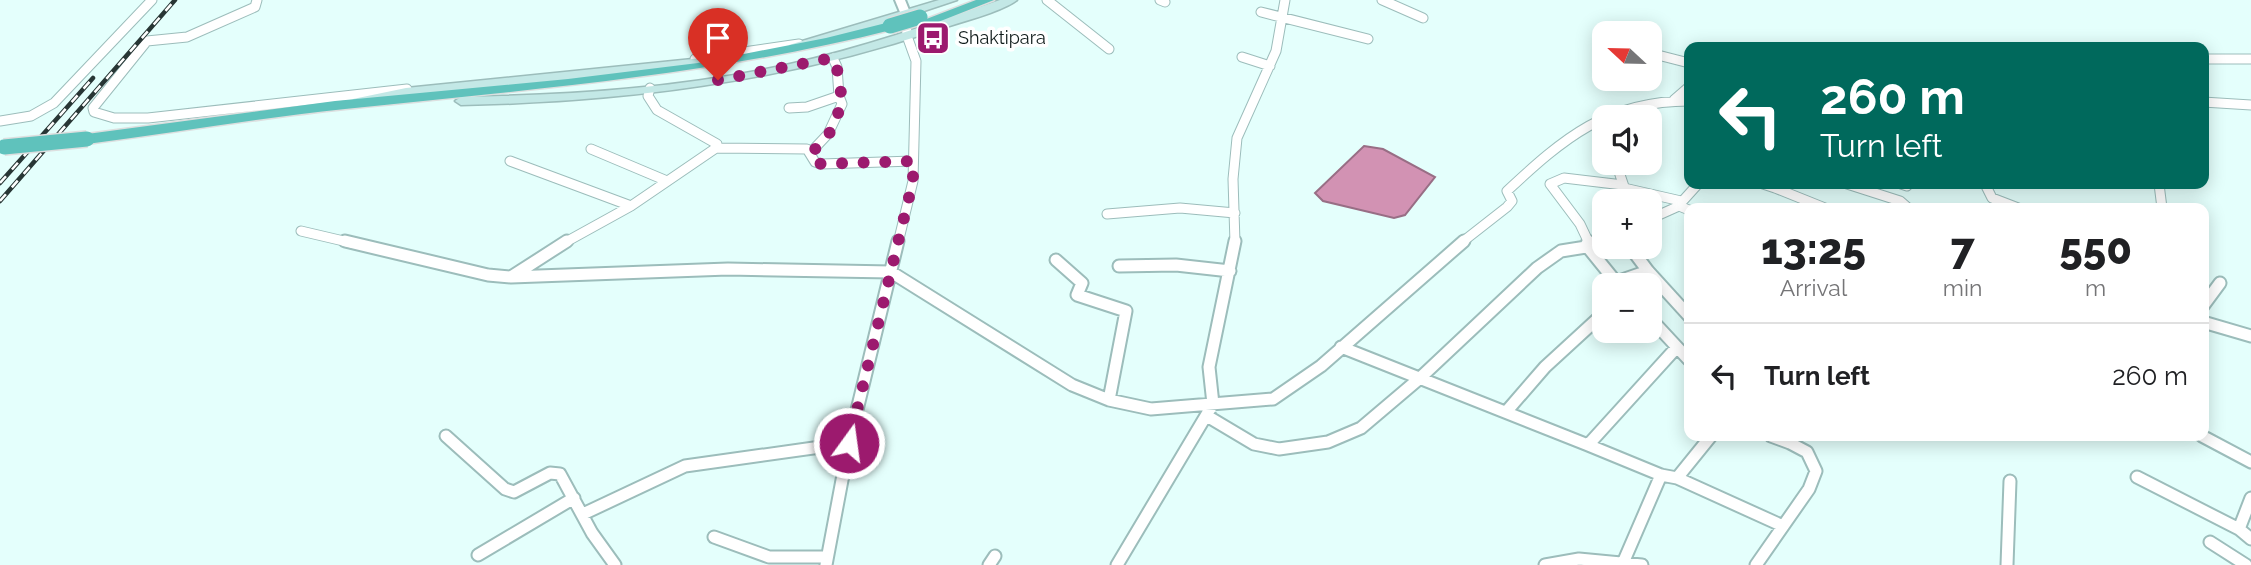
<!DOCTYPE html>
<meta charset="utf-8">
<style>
:root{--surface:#fff;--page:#f2f2f2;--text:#202124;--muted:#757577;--line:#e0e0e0}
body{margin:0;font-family:Raleway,sans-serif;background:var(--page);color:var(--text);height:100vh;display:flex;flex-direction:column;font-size:26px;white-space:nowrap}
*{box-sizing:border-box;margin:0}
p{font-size:23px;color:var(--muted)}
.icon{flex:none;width:38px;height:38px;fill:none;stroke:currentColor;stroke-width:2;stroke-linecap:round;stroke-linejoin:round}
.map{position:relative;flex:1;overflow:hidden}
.details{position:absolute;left:1684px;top:203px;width:525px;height:238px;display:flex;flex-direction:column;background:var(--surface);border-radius:14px;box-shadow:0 4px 18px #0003}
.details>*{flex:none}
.guide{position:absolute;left:1684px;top:42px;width:525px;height:147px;border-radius:14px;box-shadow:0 4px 18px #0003;background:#00695c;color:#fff;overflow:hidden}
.needle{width:46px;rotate:292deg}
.buttons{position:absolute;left:1592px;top:21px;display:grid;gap:14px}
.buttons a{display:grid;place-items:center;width:70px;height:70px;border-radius:14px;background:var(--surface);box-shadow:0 4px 18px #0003;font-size:35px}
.pin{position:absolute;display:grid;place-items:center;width:60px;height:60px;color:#fff;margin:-72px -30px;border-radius:50% 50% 50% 0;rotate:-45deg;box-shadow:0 0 7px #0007}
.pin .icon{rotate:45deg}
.me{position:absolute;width:77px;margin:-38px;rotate:14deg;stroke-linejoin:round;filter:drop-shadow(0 0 5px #0008)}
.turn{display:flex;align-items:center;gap:24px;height:147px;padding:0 21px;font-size:32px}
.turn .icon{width:91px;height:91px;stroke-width:2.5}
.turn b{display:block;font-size:49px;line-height:60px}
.eta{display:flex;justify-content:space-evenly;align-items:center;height:119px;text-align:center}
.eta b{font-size:42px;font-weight:800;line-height:49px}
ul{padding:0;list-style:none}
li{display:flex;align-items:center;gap:21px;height:105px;padding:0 21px;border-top:2px solid var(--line)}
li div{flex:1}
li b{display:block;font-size:26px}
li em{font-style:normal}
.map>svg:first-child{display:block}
</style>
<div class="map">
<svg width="2251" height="565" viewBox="0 0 2251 565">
<rect width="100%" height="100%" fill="#e4fffc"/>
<path fill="#d292b3" stroke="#986e85" stroke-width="2" d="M 1364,146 L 1383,149 L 1435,177 L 1405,215 L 1394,218 L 1323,201 L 1315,193 Z"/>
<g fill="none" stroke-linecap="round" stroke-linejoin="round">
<g stroke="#9cbdbb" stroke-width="11">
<path id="minor-far1" d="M 257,0 L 255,7 L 187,37 L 147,41 L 93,108 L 94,112 L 114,118 L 148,118 L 407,89
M 1047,0 L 1109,49
M 1160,0 L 1165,2
M 1382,0 L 1423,18
M 1261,12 L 1368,39
M 1650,53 L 1689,63
M 1242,57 L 1270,66
M 695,59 L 799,44
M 2203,59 L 2251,59
M 650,88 L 648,96 L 657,110 L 717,144 L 716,148
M 1674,100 L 1689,87
M 2203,102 L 2251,105
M 789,108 L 807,107 L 839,96 L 837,67 L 833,58
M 0,121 L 31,116 L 54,103 L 152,0
M 591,149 L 667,181
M 811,152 L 828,134 L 842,104 L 839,96
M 510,161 L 631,206
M 1617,166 L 1629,201
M 1763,184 L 1775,188 L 1787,184
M 1847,184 L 1900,201 L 1908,208
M 1901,184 L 1907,186
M 1985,184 L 1992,198 L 2018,208
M 2159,184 L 2162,208
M 1624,188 L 1681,201
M 1775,188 L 1825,208
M 1679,205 L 1698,184
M 1107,214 L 1180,208 L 1235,213
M 1650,219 L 1679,206 L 1689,210
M 301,231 L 352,243
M 564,243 L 631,206 L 716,148 L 807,149 L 815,162 L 821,164 L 913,161
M 898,243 L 913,181 L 916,61 L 907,36 L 906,16
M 1235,243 L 1233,179 L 1237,138 L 1276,51 L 1285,0
M 1461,243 L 1507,207 L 1512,201 L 1507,191 C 1564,138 1607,101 1689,101
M 1589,243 L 1580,224 L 1550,184 L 1564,178 L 1623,185"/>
</g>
<g stroke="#9cbdbb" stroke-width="15">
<path id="minor" d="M 345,241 L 488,275 L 511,277 L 728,269 L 891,272 L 1072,385 L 1109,400 L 1151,409 L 1273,399 L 1321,366 L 1464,241
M 1588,241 L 1590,245
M 1586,245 L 1616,282
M 1056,260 L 1082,283 L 1077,295 L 1126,311 L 1109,400
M 1119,266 L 1176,265 L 1230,271
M 1648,271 L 1689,316
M 511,277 L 567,241
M 1620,285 L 1616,282 L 1648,271 L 1630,247
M 2203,306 L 2220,283
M 1650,318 L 1689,360
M 2203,322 L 2251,336
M 1341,347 L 1588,445
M 1677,347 L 1588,445 L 1661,475 L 1677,478 L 1783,526
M 1506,412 L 1545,367 L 1605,312
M 1207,416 L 1254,444 L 1279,449 L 1328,442 L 1361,428 L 1420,378 L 1537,268 L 1561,251 L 1605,244
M 446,436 L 505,489 L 514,492 L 550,473 L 560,474 L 592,533 L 615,565
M 1771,436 L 1790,443
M 2202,436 L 2251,462
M 2137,477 L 2239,529
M 1677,478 L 1711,436
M 2251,498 L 2239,529 L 2251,539
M 583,514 L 685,466 L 849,443
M 714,537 L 769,557 L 827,557
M 2210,542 L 2246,565
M 478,555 L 574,498
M 1623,563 L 1661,475
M 826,565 L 849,443 L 898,241
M 989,565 L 995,556
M 1117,565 L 1213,404 L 1209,367 L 1235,241
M 1545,565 L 1579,559 L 1642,565
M 1756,565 L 1809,489 L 1816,471 L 1807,452 L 1790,443 L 1794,436
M 2007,565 L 2010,481"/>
</g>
<g stroke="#9cbdbb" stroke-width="4">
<path id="tertiary" d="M 895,0 L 905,0 L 911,15 L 910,17 L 902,17 Z"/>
</g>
<g stroke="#9cbdbb" stroke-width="3">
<path id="secondary" d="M 939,0 L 957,0 L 879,26 L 795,49 L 789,45 Z
M 1000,0 L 1017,0 C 1002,12 957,23 937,30 C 783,82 624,102 461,105 L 455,101 L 461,97 C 571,95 682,88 790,64 C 862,48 931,24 1000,0 Z
M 722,56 L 728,60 L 726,63 L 406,96 L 358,106 L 352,102 L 353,99 L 406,88 Z"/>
</g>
<g stroke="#dddfdf" stroke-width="3">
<path id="trunk" d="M 976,0 L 994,0 L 928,26 L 923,27 L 916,23 Z
M 890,22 L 897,26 L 895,29 C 710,76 533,89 345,109 C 258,118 173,133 87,144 L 79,139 L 87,134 L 335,101 L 568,79 L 698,63 L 826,38 Z"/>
</g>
<use href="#minor-far1" stroke="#fff" stroke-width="9"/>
<use href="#minor" stroke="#fff" stroke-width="11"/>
<use href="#tertiary" fill="#fff" fill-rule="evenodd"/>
<use href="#secondary" fill="#c3e8e6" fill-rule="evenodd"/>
<use href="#trunk" fill="#5fc2bc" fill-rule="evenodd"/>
<g stroke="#283635" stroke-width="4.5">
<path id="rail" d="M 0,183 L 93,78
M 0,201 L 175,0"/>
</g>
<use href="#rail" stroke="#fff" stroke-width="2.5" stroke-dasharray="9" stroke-linecap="butt"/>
<g stroke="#dddfdf" stroke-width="18" stroke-linecap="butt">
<path id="trunk-bridge" d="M 890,26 L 920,17
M 4,147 L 87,139"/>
</g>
<use href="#trunk-bridge" stroke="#5fc2bc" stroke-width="15"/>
</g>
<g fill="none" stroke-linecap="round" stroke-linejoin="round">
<path stroke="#9c1a6e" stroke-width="12" stroke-dasharray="0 21.6" d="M 718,80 L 832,58 C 849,89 841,132 811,152 L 812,158 L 821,164 L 913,161 L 913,181 L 849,443"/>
</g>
<defs>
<g id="bus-square" transform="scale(1.75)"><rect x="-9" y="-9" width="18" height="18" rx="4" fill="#9c1a6e" stroke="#fff"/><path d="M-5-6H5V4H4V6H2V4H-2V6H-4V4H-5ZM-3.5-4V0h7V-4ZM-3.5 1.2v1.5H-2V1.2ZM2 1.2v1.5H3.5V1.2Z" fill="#fff"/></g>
</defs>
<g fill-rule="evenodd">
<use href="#bus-square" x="933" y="38"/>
</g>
<g text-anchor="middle" stroke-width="7" stroke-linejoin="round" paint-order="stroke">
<g font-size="18" fill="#0f1b1a" stroke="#fff" text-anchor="start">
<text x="958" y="44">Shaktipara</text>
</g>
</g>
</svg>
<div class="buttons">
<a><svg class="needle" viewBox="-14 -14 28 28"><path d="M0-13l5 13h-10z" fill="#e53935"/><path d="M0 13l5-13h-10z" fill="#757577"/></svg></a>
<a><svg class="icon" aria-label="sound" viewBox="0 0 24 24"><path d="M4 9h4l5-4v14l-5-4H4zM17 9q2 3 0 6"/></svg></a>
<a>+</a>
<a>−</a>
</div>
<div class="pin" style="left:718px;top:80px;background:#d93025"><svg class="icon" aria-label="arrive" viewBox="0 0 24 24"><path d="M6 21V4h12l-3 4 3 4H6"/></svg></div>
<svg class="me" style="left:849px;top:443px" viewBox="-20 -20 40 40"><circle r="17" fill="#9c1a6e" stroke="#fff" stroke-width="3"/><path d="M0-11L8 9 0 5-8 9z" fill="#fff"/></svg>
<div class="guide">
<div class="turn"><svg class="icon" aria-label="left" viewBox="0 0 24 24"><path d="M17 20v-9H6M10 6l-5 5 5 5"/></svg><div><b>260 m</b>Turn left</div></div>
</div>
<section class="details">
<div class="eta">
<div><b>13:25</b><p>Arrival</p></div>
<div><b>7</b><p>min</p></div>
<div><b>550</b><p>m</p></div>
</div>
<ul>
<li><svg class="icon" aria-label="left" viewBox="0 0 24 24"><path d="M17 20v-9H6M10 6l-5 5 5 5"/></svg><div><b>Turn left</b></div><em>260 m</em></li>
</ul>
</section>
</div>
